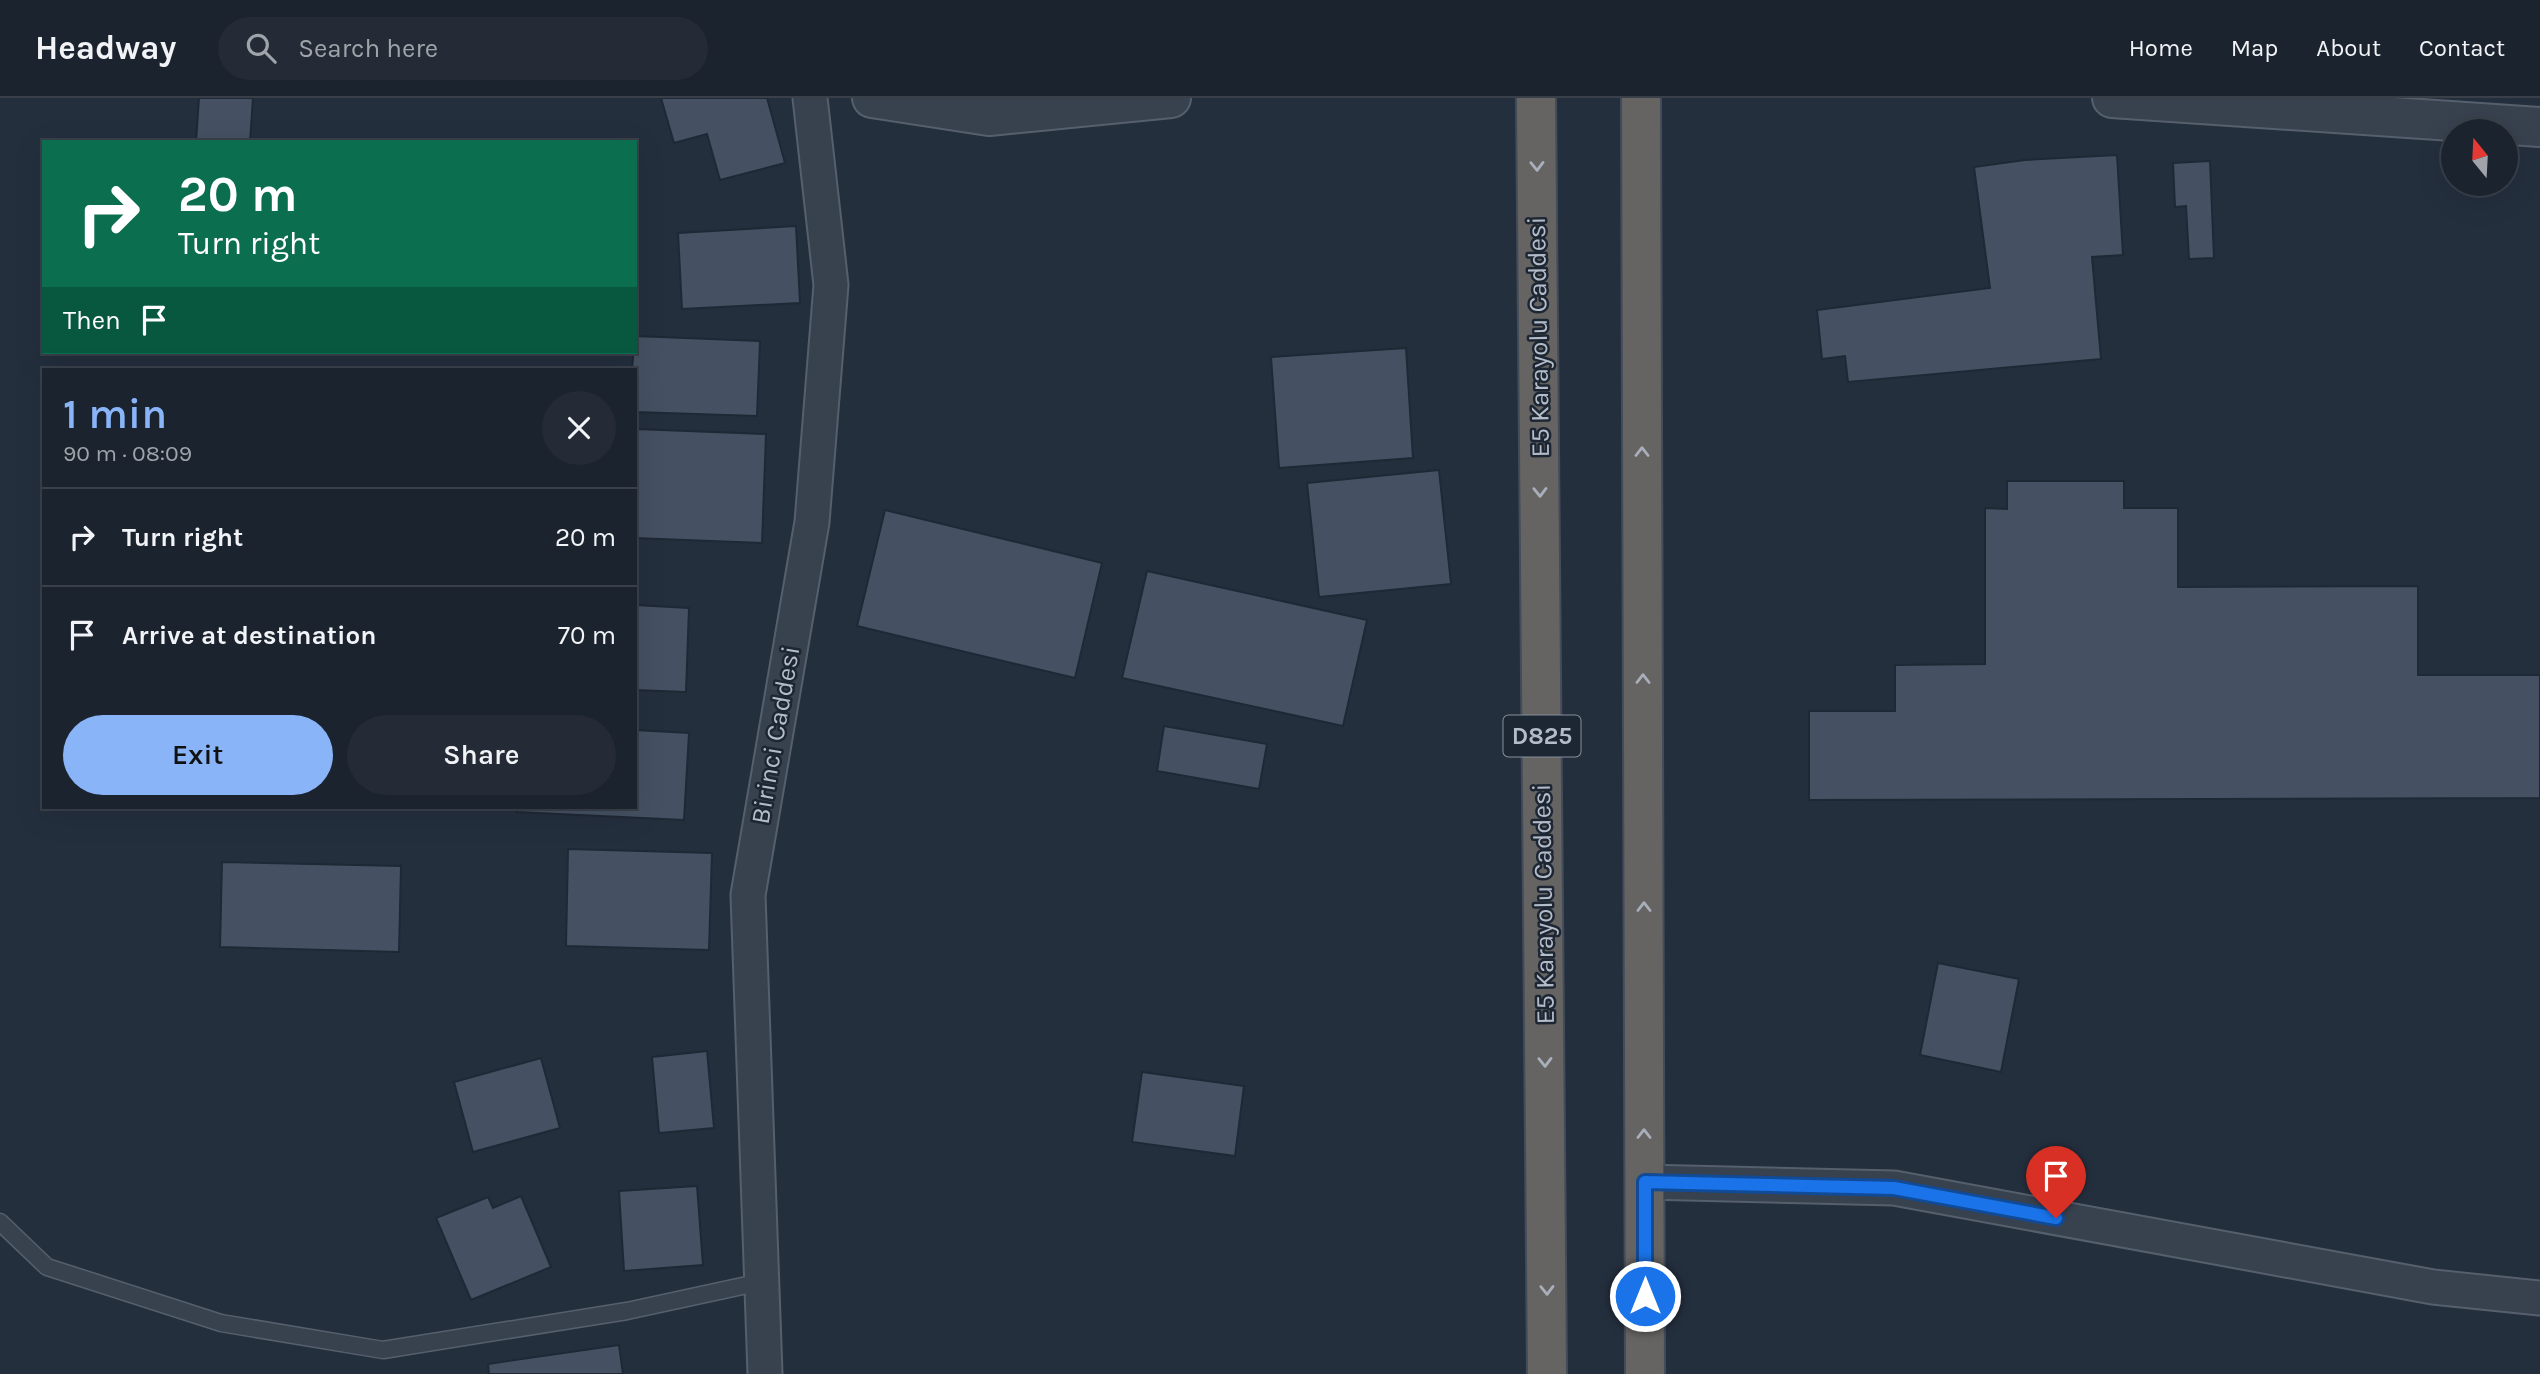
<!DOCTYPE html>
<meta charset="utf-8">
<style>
:root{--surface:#1b232e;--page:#242b36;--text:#f1f3f6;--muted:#a0a4aa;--line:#39404a;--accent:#8ab4f8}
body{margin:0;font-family:Karla,sans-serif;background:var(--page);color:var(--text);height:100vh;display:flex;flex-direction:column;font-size:26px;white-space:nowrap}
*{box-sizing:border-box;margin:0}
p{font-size:23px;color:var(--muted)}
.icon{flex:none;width:38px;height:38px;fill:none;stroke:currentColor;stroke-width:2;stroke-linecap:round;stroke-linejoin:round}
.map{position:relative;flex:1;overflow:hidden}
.panel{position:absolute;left:42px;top:270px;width:595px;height:441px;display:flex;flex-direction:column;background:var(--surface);border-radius:0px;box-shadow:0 7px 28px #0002,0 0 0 2px var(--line)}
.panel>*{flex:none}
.top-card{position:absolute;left:42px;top:42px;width:595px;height:214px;border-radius:0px;box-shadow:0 7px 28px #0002,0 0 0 2px var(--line);background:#0b6e4f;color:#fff;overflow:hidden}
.needle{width:46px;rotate:342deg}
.tools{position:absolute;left:2441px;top:21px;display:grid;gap:14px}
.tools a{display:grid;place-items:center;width:77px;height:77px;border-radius:50%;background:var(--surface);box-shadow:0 7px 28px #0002,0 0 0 2px var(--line);font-size:35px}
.pin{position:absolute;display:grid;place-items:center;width:60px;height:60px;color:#fff;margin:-72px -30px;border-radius:50% 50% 50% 0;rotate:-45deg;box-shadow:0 0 7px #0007}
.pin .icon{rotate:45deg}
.me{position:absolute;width:77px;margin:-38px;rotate:0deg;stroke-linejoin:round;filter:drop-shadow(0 0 5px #0008)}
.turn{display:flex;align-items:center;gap:24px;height:147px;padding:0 21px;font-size:32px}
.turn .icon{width:91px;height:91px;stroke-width:2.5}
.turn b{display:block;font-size:49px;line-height:60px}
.then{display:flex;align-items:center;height:66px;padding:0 21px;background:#0003;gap:14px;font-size:26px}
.round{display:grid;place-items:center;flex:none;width:74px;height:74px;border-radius:37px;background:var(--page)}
.head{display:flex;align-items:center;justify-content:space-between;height:119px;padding:0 21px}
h1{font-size:42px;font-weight:600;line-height:52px;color:var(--accent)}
.button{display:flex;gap:14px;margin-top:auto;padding:14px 21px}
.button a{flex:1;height:80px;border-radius:42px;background:var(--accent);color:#111;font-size:28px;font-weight:600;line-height:80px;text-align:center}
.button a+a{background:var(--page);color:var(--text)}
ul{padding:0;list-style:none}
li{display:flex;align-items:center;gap:21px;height:98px;padding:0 21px;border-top:2px solid var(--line)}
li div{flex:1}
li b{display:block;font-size:26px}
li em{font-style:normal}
header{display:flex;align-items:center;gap:42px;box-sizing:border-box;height:98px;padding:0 35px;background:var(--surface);border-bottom:2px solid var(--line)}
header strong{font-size:33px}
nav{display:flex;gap:38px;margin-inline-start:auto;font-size:24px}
.search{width:490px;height:63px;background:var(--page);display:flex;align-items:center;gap:18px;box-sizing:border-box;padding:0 24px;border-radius:38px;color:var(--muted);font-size:26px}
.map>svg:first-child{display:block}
</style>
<header>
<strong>Headway</strong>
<div class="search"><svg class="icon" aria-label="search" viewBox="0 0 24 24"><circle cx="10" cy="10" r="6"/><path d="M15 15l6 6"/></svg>Search here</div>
<nav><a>Home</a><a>Map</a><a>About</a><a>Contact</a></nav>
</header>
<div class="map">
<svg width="2540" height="1276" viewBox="0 0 2540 1276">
<rect width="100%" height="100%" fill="#242f3e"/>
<path fill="#455162" stroke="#1f2835" stroke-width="2" d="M 199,0 L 253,0 L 250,44 L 196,44 Z
M 661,0 L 767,0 L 785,65 L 720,82 L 707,36 L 674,45 Z
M 446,41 L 543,41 L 543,44 L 446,44 Z
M 2117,57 L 2123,157 L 2092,159 L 2101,261 L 1848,284 L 1845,258 L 1822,261 L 1817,212 L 1990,190 L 1974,69 L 2025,62 Z
M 2210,63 L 2214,160 L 2189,161 L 2186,108 L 2175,109 L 2173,65 Z
M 796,128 L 800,205 L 682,211 L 678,135 Z
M 635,238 L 760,243 L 757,318 L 635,314 L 635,271 L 632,271 Z
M 1406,250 L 1413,360 L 1279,370 L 1271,259 Z
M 635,331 L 766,336 L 762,445 L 635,440 Z
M 1439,372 L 1451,486 L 1319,499 L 1307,385 Z
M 2007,383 L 2124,383 L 2124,410 L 2178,410 L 2178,489 L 2418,488 L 2418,577 L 2540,577 L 2540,700 L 1809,702 L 1809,613 L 1895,613 L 1895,567 L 1985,566 L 1985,410 L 2007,411 Z
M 885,412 L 1102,465 L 1075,580 L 857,528 Z
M 1147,473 L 1367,522 L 1343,628 L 1122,580 Z
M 635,507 L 689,510 L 686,594 L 635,592 Z
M 1164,628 L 1267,646 L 1259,691 L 1157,673 Z
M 635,632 L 689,635 L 684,722 L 517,714 L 518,709 L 635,709 Z
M 568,751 L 712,755 L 709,852 L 566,848 Z
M 222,764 L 401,768 L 399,854 L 220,849 Z
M 1938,865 L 2019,881 L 2001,974 L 1920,957 Z
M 707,953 L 714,1030 L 659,1035 L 652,959 Z
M 541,960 L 560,1030 L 473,1054 L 454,984 Z
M 1142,974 L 1244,988 L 1235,1058 L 1132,1044 Z
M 697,1088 L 703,1167 L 624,1173 L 619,1093 Z
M 521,1098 L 551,1169 L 471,1202 L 436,1120 L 488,1099 L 493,1110 Z
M 619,1247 L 623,1276 L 489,1276 L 488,1266 Z"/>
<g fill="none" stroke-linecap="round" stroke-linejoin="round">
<g stroke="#565f6c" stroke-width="19">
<path id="service" d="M 0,1124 L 47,1169 L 221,1225 L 383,1252 L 627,1213 L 761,1184"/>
</g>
<g stroke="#565f6c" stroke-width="37">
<path id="minor" d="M 1645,1084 L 1894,1090 L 2433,1189 L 2540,1200
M 765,1276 L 748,797 L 812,424 L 831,187 L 810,0"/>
</g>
<g stroke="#565f6c" stroke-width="42">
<path id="tertiary" d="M 872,0 L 989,18 L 1171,0
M 2112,0 L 2540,29"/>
</g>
<g stroke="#434c59" stroke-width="42">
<path id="trunk" d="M 1536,0 L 1547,1276
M 1641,0 L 1645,1276"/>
</g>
<use href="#service" stroke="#38414e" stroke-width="16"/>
<use href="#minor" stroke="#38414e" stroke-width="33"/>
<use href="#tertiary" stroke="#38414e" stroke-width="38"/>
<use href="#trunk" stroke="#656462" stroke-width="38"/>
</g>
<defs><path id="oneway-chevron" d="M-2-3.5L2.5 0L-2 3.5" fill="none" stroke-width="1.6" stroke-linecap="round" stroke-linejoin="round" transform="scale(1.75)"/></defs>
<g stroke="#a8afba">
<use href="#oneway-chevron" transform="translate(1537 68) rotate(89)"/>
<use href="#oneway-chevron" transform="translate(1642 354) rotate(-90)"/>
<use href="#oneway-chevron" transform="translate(1540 394) rotate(89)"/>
<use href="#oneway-chevron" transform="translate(1643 581) rotate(-90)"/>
<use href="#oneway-chevron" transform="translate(1644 809) rotate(-90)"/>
<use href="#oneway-chevron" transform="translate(1545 964) rotate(89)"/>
<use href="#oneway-chevron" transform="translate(1644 1036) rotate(-90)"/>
<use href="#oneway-chevron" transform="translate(1547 1192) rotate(89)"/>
</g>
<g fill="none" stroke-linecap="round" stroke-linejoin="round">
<g stroke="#114b97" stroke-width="18">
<path id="route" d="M 1645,1198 L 1645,1084 L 1894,1090 L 2056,1120"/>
</g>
<use href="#route" stroke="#1a73e8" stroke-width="12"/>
</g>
<g text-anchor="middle" stroke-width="5" stroke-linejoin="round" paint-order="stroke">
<rect fill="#1d2633" stroke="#878f9c" stroke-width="2" x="1503.5" y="617.5" width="77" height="41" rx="5"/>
<g font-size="24" font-weight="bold" fill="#b4bcc9">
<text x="1542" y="646">D825</text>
</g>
<g font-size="26" fill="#b4bcc9" stroke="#1d2633">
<text transform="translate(1538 239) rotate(-91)" y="9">E5 Karayolu Caddesi</text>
<text transform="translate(775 637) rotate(-80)" y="9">Birinci Caddesi</text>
<text transform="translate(1543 806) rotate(-91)" y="9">E5 Karayolu Caddesi</text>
</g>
</g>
</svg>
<div class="tools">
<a><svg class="needle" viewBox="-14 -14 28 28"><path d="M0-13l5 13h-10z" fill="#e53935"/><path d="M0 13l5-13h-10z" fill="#a0a4aa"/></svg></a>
</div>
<div class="pin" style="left:2056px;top:1120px;background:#d93025"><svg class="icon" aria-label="arrive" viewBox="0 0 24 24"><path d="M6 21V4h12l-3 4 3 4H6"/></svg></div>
<svg class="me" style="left:1645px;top:1198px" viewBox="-20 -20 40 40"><circle r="17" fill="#1a73e8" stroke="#fff" stroke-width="3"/><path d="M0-11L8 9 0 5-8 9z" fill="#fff"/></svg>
<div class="top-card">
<div class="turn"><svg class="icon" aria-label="right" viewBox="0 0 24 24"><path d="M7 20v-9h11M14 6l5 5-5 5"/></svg><div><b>20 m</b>Turn right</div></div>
<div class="then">Then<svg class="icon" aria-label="arrive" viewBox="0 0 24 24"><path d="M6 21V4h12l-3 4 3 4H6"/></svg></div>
</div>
<section class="panel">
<div class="head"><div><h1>1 min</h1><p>90 m · 08:09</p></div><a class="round"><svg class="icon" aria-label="close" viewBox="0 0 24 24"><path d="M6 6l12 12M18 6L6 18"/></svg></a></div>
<ul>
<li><svg class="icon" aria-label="right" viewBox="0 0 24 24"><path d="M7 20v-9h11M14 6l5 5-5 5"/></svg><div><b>Turn right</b></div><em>20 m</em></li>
<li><svg class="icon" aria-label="arrive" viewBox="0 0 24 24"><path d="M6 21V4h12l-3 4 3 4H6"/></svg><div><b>Arrive at destination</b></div><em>70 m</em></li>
</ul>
<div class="button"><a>Exit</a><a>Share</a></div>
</section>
</div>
